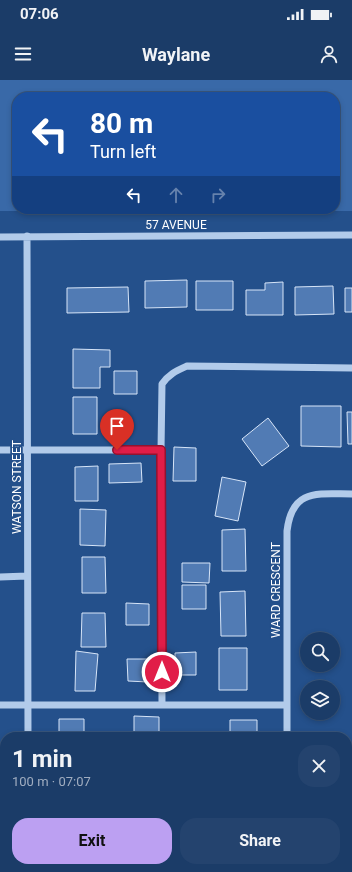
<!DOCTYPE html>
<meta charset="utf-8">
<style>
:root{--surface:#1b3c68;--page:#24436e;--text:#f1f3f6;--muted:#a0adc0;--line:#39567c;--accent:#bca0f2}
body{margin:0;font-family:Roboto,sans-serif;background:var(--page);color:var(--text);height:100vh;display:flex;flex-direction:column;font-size:15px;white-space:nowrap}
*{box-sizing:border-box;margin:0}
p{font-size:13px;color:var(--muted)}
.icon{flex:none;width:22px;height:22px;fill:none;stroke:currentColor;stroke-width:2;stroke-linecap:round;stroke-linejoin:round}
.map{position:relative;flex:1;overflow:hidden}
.sheet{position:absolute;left:0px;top:652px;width:352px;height:140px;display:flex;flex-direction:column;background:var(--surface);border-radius:16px 16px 0 0;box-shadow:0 2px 6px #0003,0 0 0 1px var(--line)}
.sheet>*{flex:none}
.banner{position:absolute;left:12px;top:12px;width:328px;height:122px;border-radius:16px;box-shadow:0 2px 6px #0003,0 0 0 1px var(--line);background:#1a4fa0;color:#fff;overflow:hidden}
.controls{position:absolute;left:300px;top:552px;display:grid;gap:8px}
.controls a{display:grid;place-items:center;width:40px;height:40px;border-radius:50%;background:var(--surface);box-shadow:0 2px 6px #0003,0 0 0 1px var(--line);font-size:20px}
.pin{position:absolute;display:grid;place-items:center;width:34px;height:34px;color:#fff;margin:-41px -17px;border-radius:50% 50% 50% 0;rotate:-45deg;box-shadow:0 0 4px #0007}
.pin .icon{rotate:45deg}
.me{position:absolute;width:44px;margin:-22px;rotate:0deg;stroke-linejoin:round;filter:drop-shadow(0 0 3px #0008)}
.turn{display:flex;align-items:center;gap:14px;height:84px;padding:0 12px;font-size:18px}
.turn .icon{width:52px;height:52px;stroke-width:2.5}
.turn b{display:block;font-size:28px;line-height:34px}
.lanes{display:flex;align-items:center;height:38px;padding:0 12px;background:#0003;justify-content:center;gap:20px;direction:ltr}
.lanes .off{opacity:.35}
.round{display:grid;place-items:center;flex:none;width:42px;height:42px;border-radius:16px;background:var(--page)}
.summary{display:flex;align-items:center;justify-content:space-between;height:68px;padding:0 12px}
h1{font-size:24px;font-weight:700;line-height:30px}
.primary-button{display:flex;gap:8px;margin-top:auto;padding:8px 12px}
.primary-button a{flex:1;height:46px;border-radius:16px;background:var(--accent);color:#111;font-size:16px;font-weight:700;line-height:46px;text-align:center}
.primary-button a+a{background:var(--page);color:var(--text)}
.status{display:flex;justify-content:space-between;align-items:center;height:28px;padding:0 20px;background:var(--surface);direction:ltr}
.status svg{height:11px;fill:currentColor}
header{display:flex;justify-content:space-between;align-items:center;height:52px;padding:0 12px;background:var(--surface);font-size:18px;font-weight:700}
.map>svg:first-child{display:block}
</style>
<div class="status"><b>07:06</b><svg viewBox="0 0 49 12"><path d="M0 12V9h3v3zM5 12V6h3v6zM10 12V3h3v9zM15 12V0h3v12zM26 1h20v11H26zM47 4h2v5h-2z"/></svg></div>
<header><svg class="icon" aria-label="menu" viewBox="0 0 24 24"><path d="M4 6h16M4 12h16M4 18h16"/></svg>Waylane<svg class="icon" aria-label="person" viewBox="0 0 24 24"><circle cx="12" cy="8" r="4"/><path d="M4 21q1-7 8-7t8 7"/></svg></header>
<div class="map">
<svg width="352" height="792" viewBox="0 0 352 792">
<rect width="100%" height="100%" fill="#24508b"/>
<path fill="#3969a8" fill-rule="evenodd" d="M 0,0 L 352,0 L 352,131 L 0,131 ZM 17,17 L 335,17 L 335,129 L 17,129 Z"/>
<path fill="#517bb4" stroke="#d7e5f8" d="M 187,200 L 187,227 L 145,228 L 145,201 Z
M 196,201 L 233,201 L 233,230 L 196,230 Z
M 283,202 L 283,235 L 246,235 L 246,210 L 265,210 L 265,203 Z
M 333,206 L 334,234 L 295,235 L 295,207 Z
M 128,207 L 129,232 L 67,233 L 67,208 Z
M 345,208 L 352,208 L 352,232 L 345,232 Z
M 73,269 L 110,270 L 110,287 L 100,287 L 100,308 L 73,308 Z
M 114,291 L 137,291 L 137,314 L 114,314 Z
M 73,317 L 97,317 L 97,354 L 73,354 Z
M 301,326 L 341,326 L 341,367 L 301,366 Z
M 347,332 L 352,332 L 352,364 L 348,364 Z
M 268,338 L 289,366 L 262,386 L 242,359 Z
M 174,367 L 196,368 L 196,401 L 173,401 Z
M 141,383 L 142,402 L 109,403 L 109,384 Z
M 98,386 L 98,421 L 75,421 L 75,387 Z
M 222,397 L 246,402 L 238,441 L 215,436 Z
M 80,429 L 106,430 L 105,466 L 80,465 Z
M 245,449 L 246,491 L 222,491 L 222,450 Z
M 82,477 L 105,477 L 106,513 L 82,513 Z
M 182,483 L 210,483 L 209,503 L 182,502 Z
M 182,505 L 206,505 L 206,529 L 182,529 Z
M 245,511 L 246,556 L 221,556 L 220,512 Z
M 126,523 L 149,524 L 149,545 L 126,545 Z
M 82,533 L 105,533 L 106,567 L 81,567 Z
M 219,568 L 247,568 L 247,610 L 219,610 Z
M 76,571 L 98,574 L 95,611 L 75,611 Z
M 196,572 L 196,595 L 175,595 L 175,573 Z
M 127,579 L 147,579 L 148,602 L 128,601 Z
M 134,636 L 159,637 L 159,657 L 134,657 Z
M 59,639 L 84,639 L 84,657 L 59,657 Z
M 230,640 L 257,640 L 257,657 L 230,657 Z"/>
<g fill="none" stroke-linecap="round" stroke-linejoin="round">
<path stroke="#b2cbea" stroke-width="7" d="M 27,156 L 28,657
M 0,157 L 352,155
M 0,370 L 161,370
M 0,497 L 27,496
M 162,624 L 161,370 L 162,304 C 169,294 176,291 187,286 L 352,288
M 0,625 L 287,625
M 287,657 L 287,451 C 292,408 318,414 352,414
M 347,756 L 352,756
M 0,757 L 5,757"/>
</g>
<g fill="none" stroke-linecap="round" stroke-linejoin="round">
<g stroke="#92132f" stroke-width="10">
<path id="route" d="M 117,370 L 161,370 L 162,592"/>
</g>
<use href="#route" stroke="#e11d48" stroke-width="7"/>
</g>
<g text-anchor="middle" stroke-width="3.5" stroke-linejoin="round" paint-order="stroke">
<g font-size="12" fill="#fff" stroke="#24508b">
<text x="176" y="149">57 AVENUE</text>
<text transform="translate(17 407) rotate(-90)" y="4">WATSON STREET</text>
<text transform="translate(276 510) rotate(-90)" y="4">WARD CRESCENT</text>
</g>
</g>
</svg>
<div class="controls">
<a><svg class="icon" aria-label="search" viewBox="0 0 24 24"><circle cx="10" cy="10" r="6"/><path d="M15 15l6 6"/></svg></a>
<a><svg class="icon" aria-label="layers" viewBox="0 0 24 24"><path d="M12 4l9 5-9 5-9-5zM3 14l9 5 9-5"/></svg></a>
</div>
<div class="pin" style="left:117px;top:370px;background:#d93025"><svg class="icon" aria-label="arrive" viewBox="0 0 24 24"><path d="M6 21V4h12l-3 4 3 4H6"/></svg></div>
<svg class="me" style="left:162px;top:592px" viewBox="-20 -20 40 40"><circle r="17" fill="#e11d48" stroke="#fff" stroke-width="3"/><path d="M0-11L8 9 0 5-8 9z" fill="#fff"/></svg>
<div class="banner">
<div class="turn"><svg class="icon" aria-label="left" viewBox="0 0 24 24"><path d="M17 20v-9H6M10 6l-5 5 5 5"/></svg><div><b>80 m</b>Turn left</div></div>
<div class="lanes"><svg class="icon" aria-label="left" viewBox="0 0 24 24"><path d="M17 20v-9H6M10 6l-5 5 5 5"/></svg><svg class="icon off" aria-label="ahead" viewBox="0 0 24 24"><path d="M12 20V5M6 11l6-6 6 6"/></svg><svg class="icon off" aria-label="right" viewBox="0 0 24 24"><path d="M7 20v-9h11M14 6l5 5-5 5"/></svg></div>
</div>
<section class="sheet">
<div class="summary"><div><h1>1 min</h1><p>100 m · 07:07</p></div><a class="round"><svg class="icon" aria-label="close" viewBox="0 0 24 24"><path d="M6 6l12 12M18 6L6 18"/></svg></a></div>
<div class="primary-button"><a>Exit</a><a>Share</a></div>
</section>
</div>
